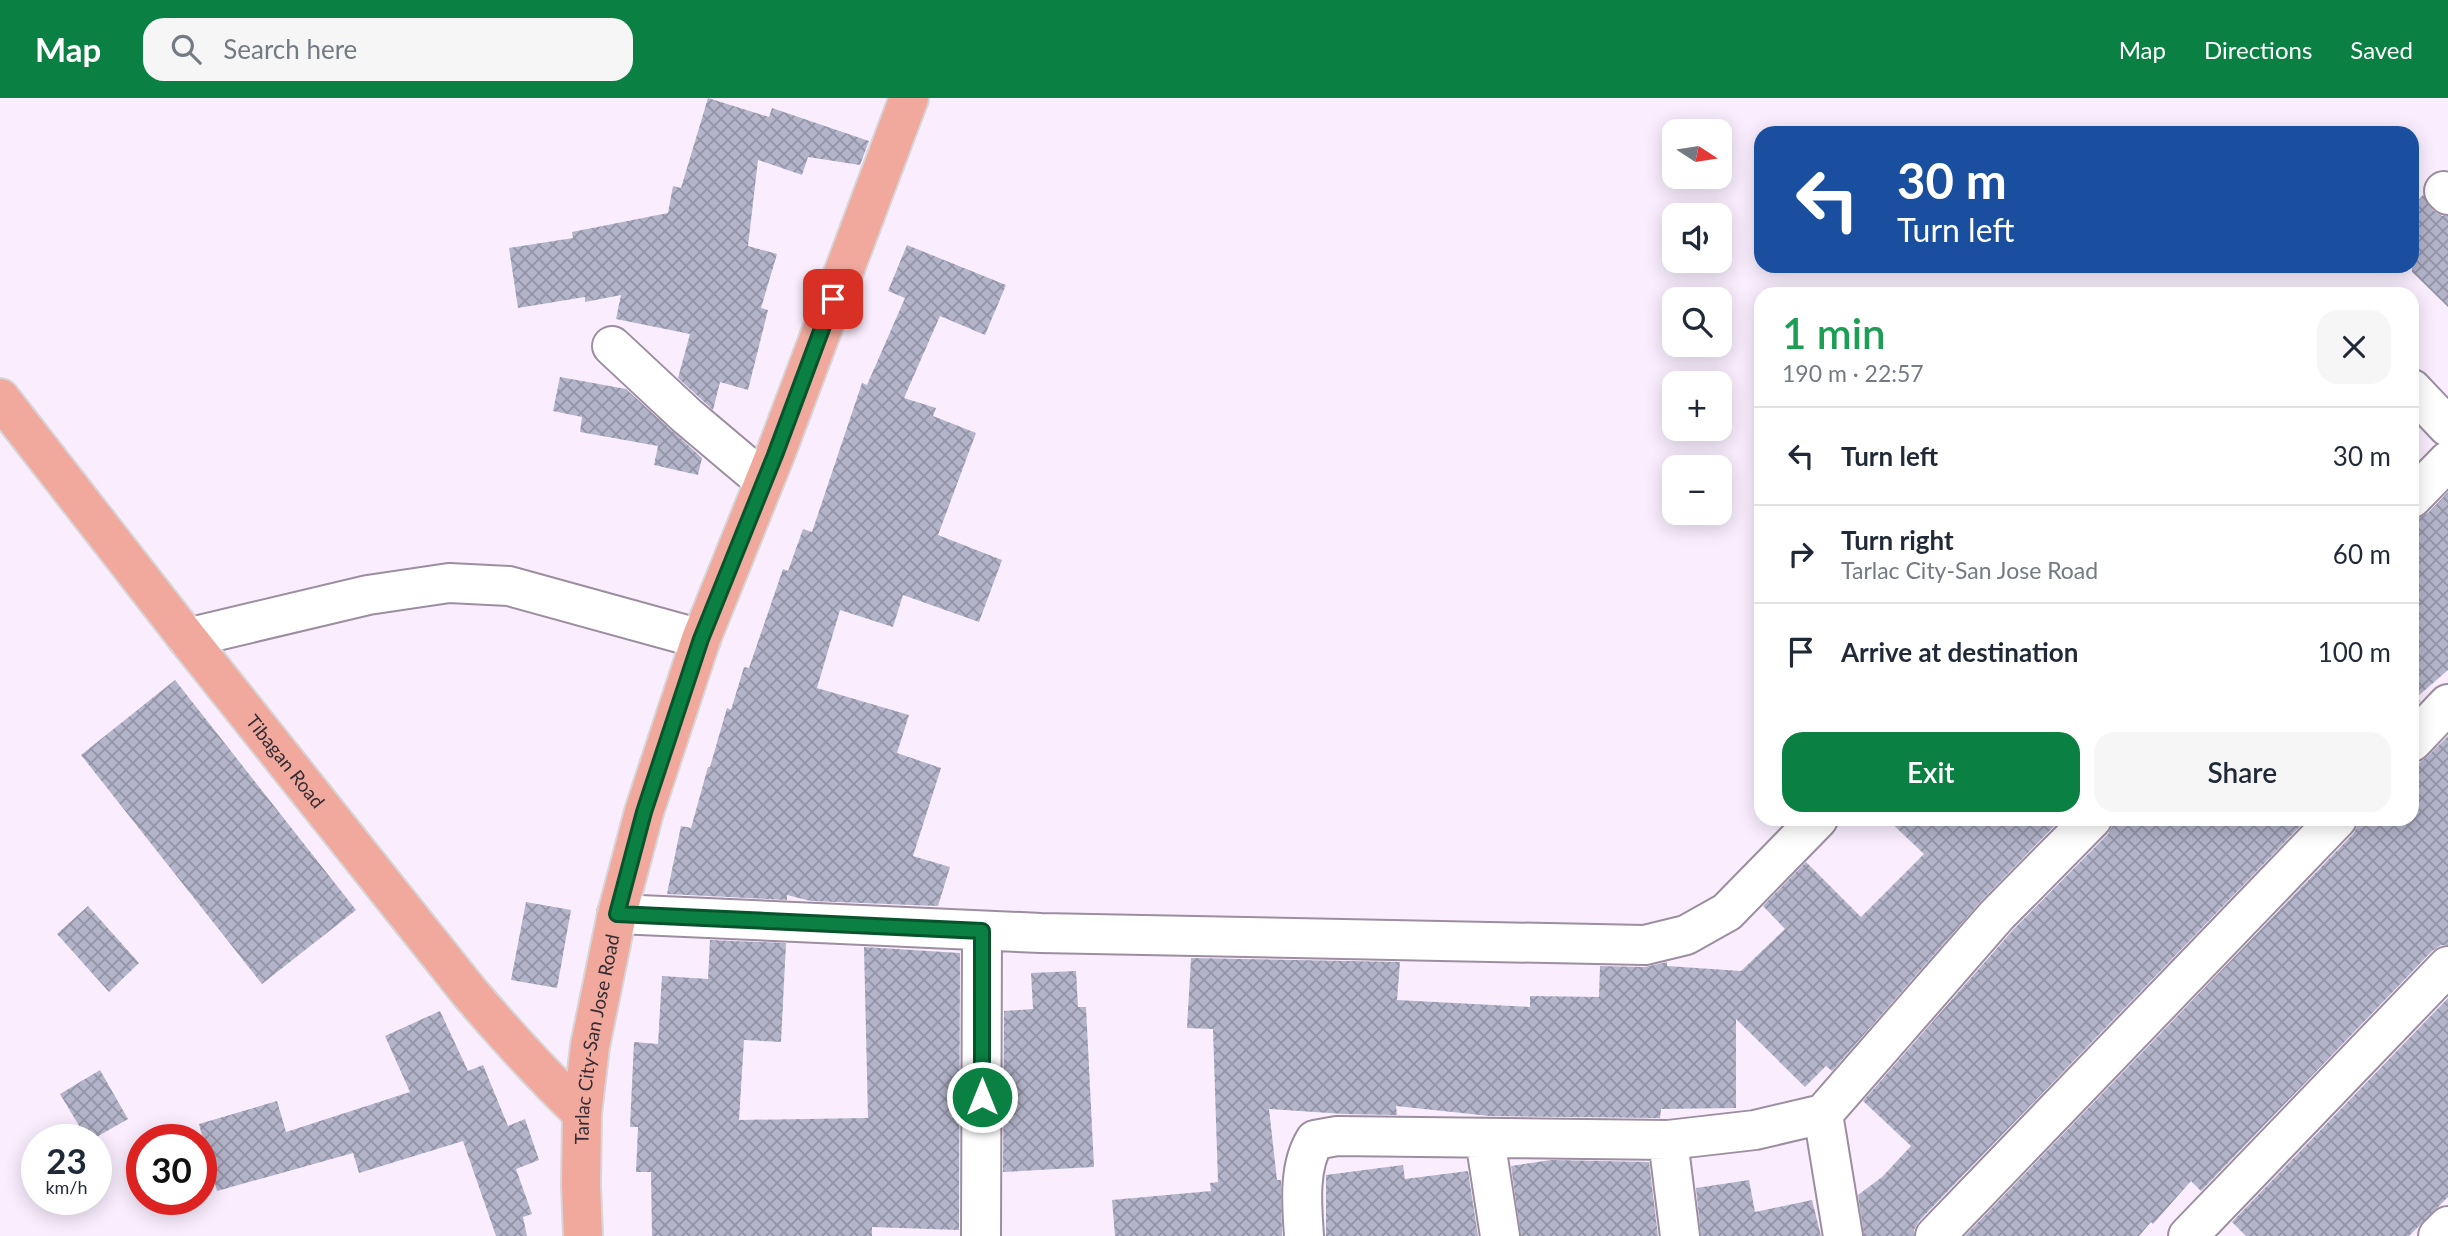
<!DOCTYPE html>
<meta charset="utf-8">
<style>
:root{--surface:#fff;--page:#f6f6f7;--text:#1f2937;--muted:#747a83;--line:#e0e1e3;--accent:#0b8043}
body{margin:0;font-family:Lato,sans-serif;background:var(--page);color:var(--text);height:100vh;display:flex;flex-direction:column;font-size:26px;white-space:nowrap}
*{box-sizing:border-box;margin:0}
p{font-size:23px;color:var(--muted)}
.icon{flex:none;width:38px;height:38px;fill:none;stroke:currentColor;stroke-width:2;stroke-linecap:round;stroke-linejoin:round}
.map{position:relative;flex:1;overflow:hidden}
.details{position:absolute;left:1754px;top:189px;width:665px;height:539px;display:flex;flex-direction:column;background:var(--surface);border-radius:21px;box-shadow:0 4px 18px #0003}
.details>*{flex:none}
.hud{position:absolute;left:1754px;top:28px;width:665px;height:147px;border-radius:21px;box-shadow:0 4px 18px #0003;background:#1a4fa0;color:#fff;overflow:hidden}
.needle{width:46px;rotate:102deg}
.controls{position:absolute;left:1662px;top:21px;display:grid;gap:14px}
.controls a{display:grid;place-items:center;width:70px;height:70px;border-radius:14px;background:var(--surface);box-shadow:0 4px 18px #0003;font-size:35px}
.speed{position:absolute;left:21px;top:1026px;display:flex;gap:14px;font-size:35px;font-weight:700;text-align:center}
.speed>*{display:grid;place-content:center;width:91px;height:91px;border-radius:50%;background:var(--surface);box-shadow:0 4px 18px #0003;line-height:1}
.speed small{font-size:18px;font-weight:400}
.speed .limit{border:10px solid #d22;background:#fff;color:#111}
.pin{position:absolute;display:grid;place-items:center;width:60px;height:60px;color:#fff;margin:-30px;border-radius:14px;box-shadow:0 4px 10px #0006}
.me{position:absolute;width:77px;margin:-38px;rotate:0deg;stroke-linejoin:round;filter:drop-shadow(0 0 5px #0008)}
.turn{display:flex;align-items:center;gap:24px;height:147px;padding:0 28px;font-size:32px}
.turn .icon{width:91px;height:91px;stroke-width:2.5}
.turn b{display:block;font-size:49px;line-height:60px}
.round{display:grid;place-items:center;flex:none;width:74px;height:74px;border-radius:21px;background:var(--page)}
.overview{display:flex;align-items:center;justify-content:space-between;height:119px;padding:0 28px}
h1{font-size:42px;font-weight:600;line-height:52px;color:#1e9e55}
.cta{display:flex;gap:14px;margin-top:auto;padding:14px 28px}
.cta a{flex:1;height:80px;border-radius:21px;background:var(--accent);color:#fff;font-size:28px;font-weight:600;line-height:80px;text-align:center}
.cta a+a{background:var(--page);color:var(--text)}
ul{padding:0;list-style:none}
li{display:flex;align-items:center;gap:21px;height:98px;padding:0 28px;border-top:2px solid var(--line)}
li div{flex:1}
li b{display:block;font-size:26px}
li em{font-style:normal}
header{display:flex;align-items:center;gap:42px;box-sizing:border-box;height:98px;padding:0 35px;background:var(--accent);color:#fff}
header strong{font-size:33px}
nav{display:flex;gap:38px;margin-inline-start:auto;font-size:24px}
.search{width:490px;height:63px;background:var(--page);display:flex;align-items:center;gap:18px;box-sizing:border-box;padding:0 24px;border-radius:21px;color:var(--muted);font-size:26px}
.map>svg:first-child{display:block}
</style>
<header>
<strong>Map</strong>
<div class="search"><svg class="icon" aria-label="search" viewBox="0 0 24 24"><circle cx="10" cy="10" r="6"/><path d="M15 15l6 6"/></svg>Search here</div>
<nav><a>Map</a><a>Directions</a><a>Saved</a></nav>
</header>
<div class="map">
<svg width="2448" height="1138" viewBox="0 0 2448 1138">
<defs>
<pattern id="building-cross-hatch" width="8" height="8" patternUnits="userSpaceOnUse" patternTransform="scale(1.75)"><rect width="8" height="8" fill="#b3b4ca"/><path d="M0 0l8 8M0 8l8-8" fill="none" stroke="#9293a5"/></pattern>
</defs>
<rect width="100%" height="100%" fill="#faeefe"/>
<path fill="url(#building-cross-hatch)" d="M 708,0 L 769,19 L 772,10 L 869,43 L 860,67 L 808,59 L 802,77 L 758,62 L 748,148 L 777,156 L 761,210 L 768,212 L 748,292 L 720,284 L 713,312 L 678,280 L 690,236 L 616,221 L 621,197 L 585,204 L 585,199 L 518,210 L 509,150 L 573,140 L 572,134 L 668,115 L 673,88 L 681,90 Z
M 2423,97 L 2433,112 L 2442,118 L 2448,118 L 2448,209 L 2412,174 L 2412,109 Z
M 907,147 L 1006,187 L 985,237 L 940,218 L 904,300 L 936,310 L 933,318 L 976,335 L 938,437 L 1002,462 L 979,524 L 903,497 L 893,529 L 840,512 L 817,590 L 909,617 L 897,655 L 941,670 L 913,758 L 950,769 L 938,808 L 811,803 L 787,797 L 787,802 L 667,796 L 681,728 L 691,730 L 708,669 L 710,669 L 727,610 L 731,612 L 744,569 L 749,570 L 783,471 L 788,473 L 803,431 L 812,434 L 862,285 L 867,287 L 905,200 L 888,193 Z
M 560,279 L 626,291 L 702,360 L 698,377 L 654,367 L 658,348 L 580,334 L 582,319 L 553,313 Z
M 2448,394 L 2448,572 L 2417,599 L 2420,603 L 2412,613 L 2412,424 L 2428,415 Z
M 175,582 L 356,812 L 262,886 L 81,657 Z
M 2448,638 L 2448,847 L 2441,847 L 2432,853 L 2201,1093 L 2191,1083 L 2153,1126 L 2151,1124 L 2139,1138 L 1965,1138 L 2353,736 L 2358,727 L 2358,721 L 2412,721 L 2412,665 L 2419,665 L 2427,659 Z
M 1887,721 L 2061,721 L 1981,803 L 1832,973 L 1826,968 L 1805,989 L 1736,921 L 1736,1010 L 1661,1011 L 1660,1020 L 1490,1018 L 1396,1008 L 1397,1017 L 1344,1016 L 1269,1011 L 1277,1082 L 1281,1082 L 1282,1138 L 1115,1138 L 1112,1102 L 1211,1093 L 1210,1085 L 1218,1084 L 1213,931 L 1187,930 L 1191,860 L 1400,864 L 1397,902 L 1530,909 L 1530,898 L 1599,899 L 1600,868 L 1645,869 L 1667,864 L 1667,868 L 1741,873 L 1785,831 L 1763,808 L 1806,764 L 1861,819 L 1924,756 Z
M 2113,721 L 2307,721 L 1919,1123 L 1914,1132 L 1914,1138 L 1864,1138 L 1858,1097 L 1882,1079 L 1911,1048 L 1863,1003 L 2013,832 L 2108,736 L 2113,727 Z
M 526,804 L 571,812 L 557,890 L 511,882 Z
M 88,808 L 139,865 L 109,894 L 57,836 Z
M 710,842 L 786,845 L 781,944 L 744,942 L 739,1022 L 868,1020 L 864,849 L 960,855 L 959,1132 L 872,1129 L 872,1138 L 652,1138 L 651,1074 L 636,1074 L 638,1029 L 630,1029 L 634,944 L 658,946 L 662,878 L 708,881 Z
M 1076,873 L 1078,909 L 1086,909 L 1094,1069 L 1003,1074 L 1004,913 L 1033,911 L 1031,875 Z
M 2448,900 L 2448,1099 L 2409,1138 L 2246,1138 L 2232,1124 Z
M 440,913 L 468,973 L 483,967 L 508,1028 L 525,1021 L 539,1062 L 516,1071 L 532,1116 L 523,1119 L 527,1138 L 496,1138 L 463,1043 L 359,1075 L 353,1055 L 217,1093 L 199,1026 L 277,1003 L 286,1034 L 410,994 L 385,938 Z
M 100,972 L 128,1021 L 93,1041 L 87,1041 L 60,996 Z
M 1551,1062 L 1649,1064 L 1658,1138 L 1521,1138 L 1511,1068 Z
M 1403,1067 L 1405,1081 L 1468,1073 L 1478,1138 L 1326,1138 L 1326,1077 Z
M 1749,1082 L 1755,1114 L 1812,1102 L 1821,1138 L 1701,1138 L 1696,1090 Z"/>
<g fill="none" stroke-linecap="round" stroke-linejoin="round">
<g stroke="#9c8ea0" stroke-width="42">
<path id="minor" d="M 2444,93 L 2448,97
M 612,248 L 687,318 L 764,383
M 2412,291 L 2448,329
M 2412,400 L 2448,363
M 187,540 L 368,497 L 449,485 L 509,488 L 701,541
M 2412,644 L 2448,606
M 617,816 L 1041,835 L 1645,847 L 1686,837 L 1727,814 L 1818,721
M 1823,1016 L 1843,1138
M 1485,1041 L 1500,1138
M 1668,1042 L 1680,1138
M 981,1138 L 982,833
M 1304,1138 C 1302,1108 1298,1069 1315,1042 L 1337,1038 L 1668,1042 L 1755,1032 L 1823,1016 L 1997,817 L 2092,721
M 1935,1138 L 2337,721
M 2188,1138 L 2448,868
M 2438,1138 L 2448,1128"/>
</g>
<g stroke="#d6d5d7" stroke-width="42">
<g id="major">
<path id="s1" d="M 0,300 L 187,540 L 470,895 C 506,937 542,977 582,1015"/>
<path id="s2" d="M 583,1138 L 581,1087 L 582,1015 L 590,948 L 617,816 L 644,714 L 701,541 L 775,357 L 909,0"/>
</g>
</g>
<use href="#minor" stroke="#fff" stroke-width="38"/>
<use href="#major" stroke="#f2a99d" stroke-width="38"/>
</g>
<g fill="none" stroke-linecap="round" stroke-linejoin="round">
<g stroke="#07532c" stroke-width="18">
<path id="route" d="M 833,201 L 775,357 L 701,541 L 644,714 L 617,816 L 982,833 L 982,999"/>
</g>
<use href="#route" stroke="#0b8043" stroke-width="12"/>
</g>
<g text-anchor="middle" stroke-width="6" stroke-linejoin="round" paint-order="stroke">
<g font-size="19" fill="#332d35" stroke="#fff">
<text dy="7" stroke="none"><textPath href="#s1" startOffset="462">Tibagan Road</textPath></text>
<text dy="7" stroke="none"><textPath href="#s2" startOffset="198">Tarlac City-San Jose Road</textPath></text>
</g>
</g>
</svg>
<div class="controls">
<a><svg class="needle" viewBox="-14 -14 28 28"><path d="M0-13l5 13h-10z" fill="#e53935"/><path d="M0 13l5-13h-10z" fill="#747a83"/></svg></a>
<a><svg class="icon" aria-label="sound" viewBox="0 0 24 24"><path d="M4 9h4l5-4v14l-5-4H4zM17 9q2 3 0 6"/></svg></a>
<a><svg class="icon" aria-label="search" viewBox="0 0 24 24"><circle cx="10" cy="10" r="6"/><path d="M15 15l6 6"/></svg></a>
<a>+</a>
<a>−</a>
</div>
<div class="speed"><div>23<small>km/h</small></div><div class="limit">30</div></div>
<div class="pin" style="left:833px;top:201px;background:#d93025"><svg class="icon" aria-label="arrive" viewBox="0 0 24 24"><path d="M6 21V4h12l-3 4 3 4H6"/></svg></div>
<svg class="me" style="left:982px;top:999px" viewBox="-20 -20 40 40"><circle r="17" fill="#0b8043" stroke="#fff" stroke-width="3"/><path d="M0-11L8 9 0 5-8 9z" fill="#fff"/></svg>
<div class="hud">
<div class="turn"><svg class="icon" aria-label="left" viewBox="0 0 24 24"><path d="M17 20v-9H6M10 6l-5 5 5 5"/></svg><div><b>30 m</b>Turn left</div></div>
</div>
<section class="details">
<div class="overview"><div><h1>1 min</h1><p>190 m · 22:57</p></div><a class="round"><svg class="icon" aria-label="close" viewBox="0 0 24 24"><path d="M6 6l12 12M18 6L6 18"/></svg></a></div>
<ul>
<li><svg class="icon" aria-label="left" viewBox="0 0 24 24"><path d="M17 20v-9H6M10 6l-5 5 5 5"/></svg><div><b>Turn left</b></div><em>30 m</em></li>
<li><svg class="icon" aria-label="right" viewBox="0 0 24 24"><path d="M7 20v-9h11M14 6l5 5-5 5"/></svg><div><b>Turn right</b><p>Tarlac City-San Jose Road</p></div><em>60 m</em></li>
<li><svg class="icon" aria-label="arrive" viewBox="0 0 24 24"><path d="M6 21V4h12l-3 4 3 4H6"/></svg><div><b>Arrive at destination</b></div><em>100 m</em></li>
</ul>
<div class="cta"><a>Exit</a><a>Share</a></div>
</section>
</div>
